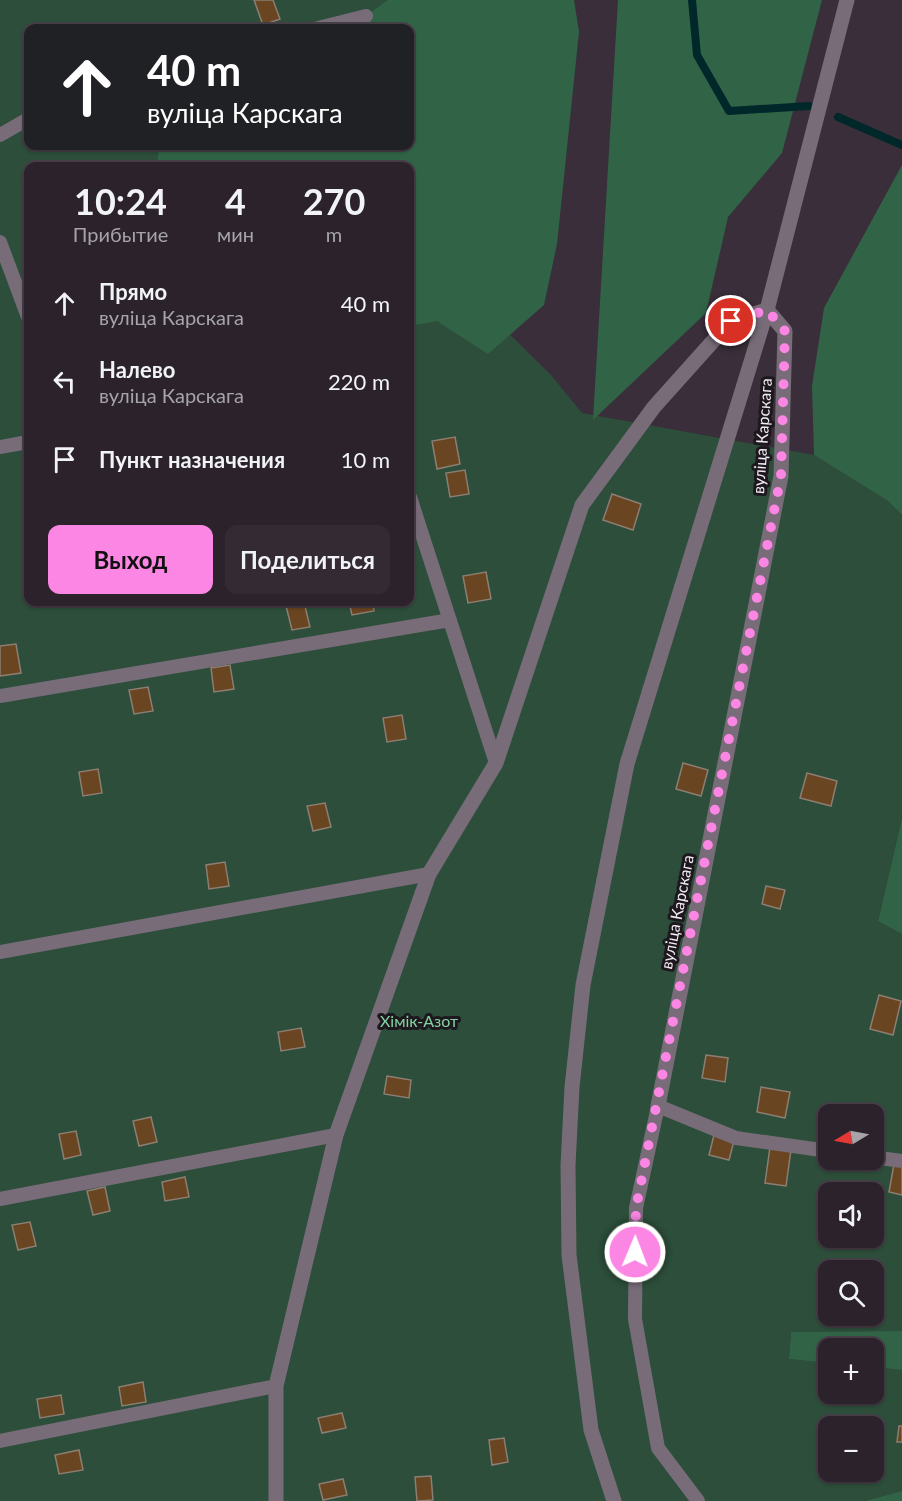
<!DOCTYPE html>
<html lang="ru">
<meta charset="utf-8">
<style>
:root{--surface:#2b222b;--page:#332a33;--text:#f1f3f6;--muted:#a6a4a9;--line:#473f47;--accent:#fc86e4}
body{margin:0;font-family:Lato,sans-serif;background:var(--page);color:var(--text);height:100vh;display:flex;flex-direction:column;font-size:22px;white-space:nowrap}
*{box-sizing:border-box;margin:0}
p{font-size:20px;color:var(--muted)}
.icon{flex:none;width:33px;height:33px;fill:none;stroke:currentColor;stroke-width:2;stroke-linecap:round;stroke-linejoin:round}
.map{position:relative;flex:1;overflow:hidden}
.drawer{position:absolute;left:24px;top:162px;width:390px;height:444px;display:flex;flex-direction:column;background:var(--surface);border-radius:12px;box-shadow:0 2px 4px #0004,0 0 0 2px var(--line)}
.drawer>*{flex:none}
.hud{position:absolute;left:24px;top:24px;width:390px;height:126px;border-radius:12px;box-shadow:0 2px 4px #0004,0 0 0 2px var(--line);background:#202124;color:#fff;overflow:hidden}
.needle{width:39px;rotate:260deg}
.controls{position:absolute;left:818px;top:1104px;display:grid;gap:12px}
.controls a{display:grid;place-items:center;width:66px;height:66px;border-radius:12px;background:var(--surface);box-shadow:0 2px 4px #0004,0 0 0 2px var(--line);font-size:30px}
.pin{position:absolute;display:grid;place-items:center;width:51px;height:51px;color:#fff;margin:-26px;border:3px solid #fff;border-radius:50%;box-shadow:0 2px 6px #0007}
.me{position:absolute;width:66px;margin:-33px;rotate:1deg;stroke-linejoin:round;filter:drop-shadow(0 0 4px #0008)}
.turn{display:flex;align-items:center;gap:21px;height:126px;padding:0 24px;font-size:27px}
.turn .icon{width:78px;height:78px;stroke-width:2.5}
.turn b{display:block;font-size:42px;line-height:51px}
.eta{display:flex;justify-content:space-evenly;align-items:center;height:102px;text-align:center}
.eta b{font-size:36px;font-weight:700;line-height:42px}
.action{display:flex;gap:12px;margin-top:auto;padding:12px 24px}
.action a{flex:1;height:69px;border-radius:12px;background:var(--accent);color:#111;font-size:24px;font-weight:700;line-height:69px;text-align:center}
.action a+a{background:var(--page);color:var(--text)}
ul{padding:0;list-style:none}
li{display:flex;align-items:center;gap:18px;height:78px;padding:0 24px}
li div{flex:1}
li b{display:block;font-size:22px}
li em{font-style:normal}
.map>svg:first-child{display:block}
</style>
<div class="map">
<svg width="902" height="1501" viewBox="0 0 902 1501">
<rect width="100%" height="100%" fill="#392e39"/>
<path fill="#2c4e3a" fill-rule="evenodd" d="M 0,0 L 410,0 L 370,28 L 28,28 L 28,146 L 174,146 L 175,166 L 28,166 L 28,602 L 410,602 L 410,312 L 472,297 L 551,375 L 582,413 L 814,455 L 888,501 L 902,515 L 902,818 L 878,920 L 902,934 L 902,1331 L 791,1332 L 789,1359 L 828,1363 L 828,1394 L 873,1394 L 873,1367 L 902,1370 L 902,1491 L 865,1501 L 0,1501 ZM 828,1114 L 873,1114 L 873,1160 L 828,1160 ZM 828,1192 L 873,1192 L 873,1238 L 828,1238 ZM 828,1270 L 873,1270 L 873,1316 L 828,1316 ZM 828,1426 L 873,1426 L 873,1472 L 828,1472 Z"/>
<path fill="#316447" d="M 388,0 L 574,0 L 579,32 L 557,244 L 544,305 L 488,354 L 437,321 L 410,326 L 410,166 L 157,166 L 159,146 L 410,146 L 410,28 L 321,28 L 366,16 Z
M 618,0 L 822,0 L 782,153 L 728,217 L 706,313 L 593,420 Z
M 902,165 L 902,515 L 888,501 L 814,455 L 812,386 L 824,308 Z
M 902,818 L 902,934 L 878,921 Z
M 902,1331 L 902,1370 L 873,1367 L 873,1348 L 828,1348 L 828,1363 L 789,1359 L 791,1332 Z
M 902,1491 L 902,1501 L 865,1501 Z"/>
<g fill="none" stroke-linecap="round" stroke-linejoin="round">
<path stroke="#00282b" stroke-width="8" d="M 692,0 L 697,55 L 729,111 L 809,106
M 838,117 L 902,145"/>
</g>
<path fill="#6a4521" stroke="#8c7e72" stroke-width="1.5" d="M 254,0 L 273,0 L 280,19 L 263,25 Z
M 455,437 L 460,464 L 437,469 L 432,441 Z
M 465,470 L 469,494 L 450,497 L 446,473 Z
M 612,494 L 641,504 L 633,530 L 603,520 Z
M 486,572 L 491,599 L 468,603 L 463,576 Z
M 304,602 L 310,627 L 292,630 L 286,606 Z
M 349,602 L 373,602 L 374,611 L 352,615 Z
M 16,644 L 21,673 L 0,676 L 0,646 Z
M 230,665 L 234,689 L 214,692 L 211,668 Z
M 148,687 L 153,711 L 134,714 L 129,690 Z
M 402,715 L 406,739 L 387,742 L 383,718 Z
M 683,763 L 708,770 L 701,796 L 676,789 Z
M 98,769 L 102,793 L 83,796 L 79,772 Z
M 807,773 L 837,781 L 831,806 L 800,798 Z
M 325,803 L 331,827 L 313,831 L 307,806 Z
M 225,862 L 229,886 L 209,889 L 206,865 Z
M 766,886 L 785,890 L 780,909 L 762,904 Z
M 879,995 L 901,1001 L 893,1035 L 870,1029 Z
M 301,1028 L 305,1047 L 281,1051 L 278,1032 Z
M 706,1055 L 728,1058 L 725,1082 L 702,1078 Z
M 387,1076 L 411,1080 L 409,1098 L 384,1094 Z
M 761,1087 L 790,1092 L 785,1118 L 757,1112 Z
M 151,1117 L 157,1142 L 139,1146 L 133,1121 Z
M 76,1131 L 81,1155 L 64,1159 L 59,1134 Z
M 714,1135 L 734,1141 L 729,1160 L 709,1155 Z
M 770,1147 L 791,1150 L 786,1186 L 765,1183 Z
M 894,1164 L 902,1166 L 902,1195 L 889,1192 Z
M 185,1177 L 189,1197 L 165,1201 L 162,1182 Z
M 105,1187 L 110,1211 L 93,1215 L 87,1191 Z
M 30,1222 L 36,1246 L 18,1250 L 12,1225 Z
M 143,1382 L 146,1402 L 122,1406 L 119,1387 Z
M 61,1395 L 64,1414 L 40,1418 L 37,1399 Z
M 342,1413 L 346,1428 L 322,1433 L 318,1418 Z
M 899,1426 L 902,1426 L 902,1442 L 897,1442 Z
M 873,1430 L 882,1453 L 873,1456 Z
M 504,1438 L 508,1462 L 492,1465 L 489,1440 Z
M 79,1450 L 83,1470 L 59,1474 L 55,1455 Z
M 431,1476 L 433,1500 L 417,1501 L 415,1477 Z
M 343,1479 L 347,1495 L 323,1500 L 319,1484 Z"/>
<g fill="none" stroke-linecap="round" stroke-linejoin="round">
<path stroke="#786c79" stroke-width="14" d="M 318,28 L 366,16
M 0,135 L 28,119
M 0,242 L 28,317
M 0,447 L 28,442
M 410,497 L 496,763
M 0,696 L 450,620
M 0,952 L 429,874
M 873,1157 L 902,1161
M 0,1199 L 336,1135
M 0,1441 L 276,1386
M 698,1501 L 658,1448 L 635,1319 L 636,1208 L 658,1106 L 736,1138 L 828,1151"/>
<path stroke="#786c79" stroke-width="15" d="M 276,1501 L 276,1386 L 336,1135 L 429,874 L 496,763 L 582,505 L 654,407 L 731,321 L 767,310 L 785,331 L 781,476 L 658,1106
M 614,1501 L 591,1430 L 569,1255 L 568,1165 L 572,1087 L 583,985 L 627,764 L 767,310 L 847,0"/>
</g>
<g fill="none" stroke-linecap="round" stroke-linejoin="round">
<path stroke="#fc86e4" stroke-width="10" stroke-dasharray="0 18" d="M 635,1252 L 636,1208 L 781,476 L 785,331 L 767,310 L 731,321"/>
</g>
<g text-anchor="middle" stroke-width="6" stroke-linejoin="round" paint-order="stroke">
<g font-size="16" fill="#f3ebf3" stroke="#1d181d">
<text transform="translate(762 436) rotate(-86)" y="6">вуліца Карскага</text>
<text transform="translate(677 912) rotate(-79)" y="6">вуліца Карскага</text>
</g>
<g font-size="16" fill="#85d3a4" stroke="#1d181d">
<text x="419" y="1027">Хімік-Азот</text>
</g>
</g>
</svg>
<div class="controls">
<a><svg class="needle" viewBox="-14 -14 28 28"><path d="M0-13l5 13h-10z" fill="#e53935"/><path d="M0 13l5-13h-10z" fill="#a6a4a9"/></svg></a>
<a><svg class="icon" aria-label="sound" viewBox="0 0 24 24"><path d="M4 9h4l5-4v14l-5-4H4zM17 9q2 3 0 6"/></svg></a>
<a><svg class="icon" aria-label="search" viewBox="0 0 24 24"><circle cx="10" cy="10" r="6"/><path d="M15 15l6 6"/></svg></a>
<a>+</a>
<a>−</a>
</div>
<div class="pin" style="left:731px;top:321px;background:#d93025"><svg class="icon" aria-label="arrive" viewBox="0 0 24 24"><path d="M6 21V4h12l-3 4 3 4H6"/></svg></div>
<svg class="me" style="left:635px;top:1252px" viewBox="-20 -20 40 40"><circle r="17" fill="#fc86e4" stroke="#fff" stroke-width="3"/><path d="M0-11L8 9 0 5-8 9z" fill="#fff"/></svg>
<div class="hud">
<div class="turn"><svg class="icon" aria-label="ahead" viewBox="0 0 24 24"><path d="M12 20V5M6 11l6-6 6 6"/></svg><div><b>40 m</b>вуліца Карскага</div></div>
</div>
<section class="drawer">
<div class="eta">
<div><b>10:24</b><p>Прибытие</p></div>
<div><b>4</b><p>мин</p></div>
<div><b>270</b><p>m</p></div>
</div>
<ul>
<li><svg class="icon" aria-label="ahead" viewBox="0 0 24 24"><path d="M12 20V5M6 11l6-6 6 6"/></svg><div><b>Прямо</b><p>вуліца Карскага</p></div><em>40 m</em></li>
<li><svg class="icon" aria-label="left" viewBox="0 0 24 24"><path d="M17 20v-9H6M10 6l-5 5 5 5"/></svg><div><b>Налево</b><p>вуліца Карскага</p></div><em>220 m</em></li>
<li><svg class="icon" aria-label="arrive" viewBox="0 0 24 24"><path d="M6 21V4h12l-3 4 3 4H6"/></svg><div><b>Пункт назначения</b></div><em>10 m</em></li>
</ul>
<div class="action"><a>Выход</a><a>Поделиться</a></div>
</section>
</div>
